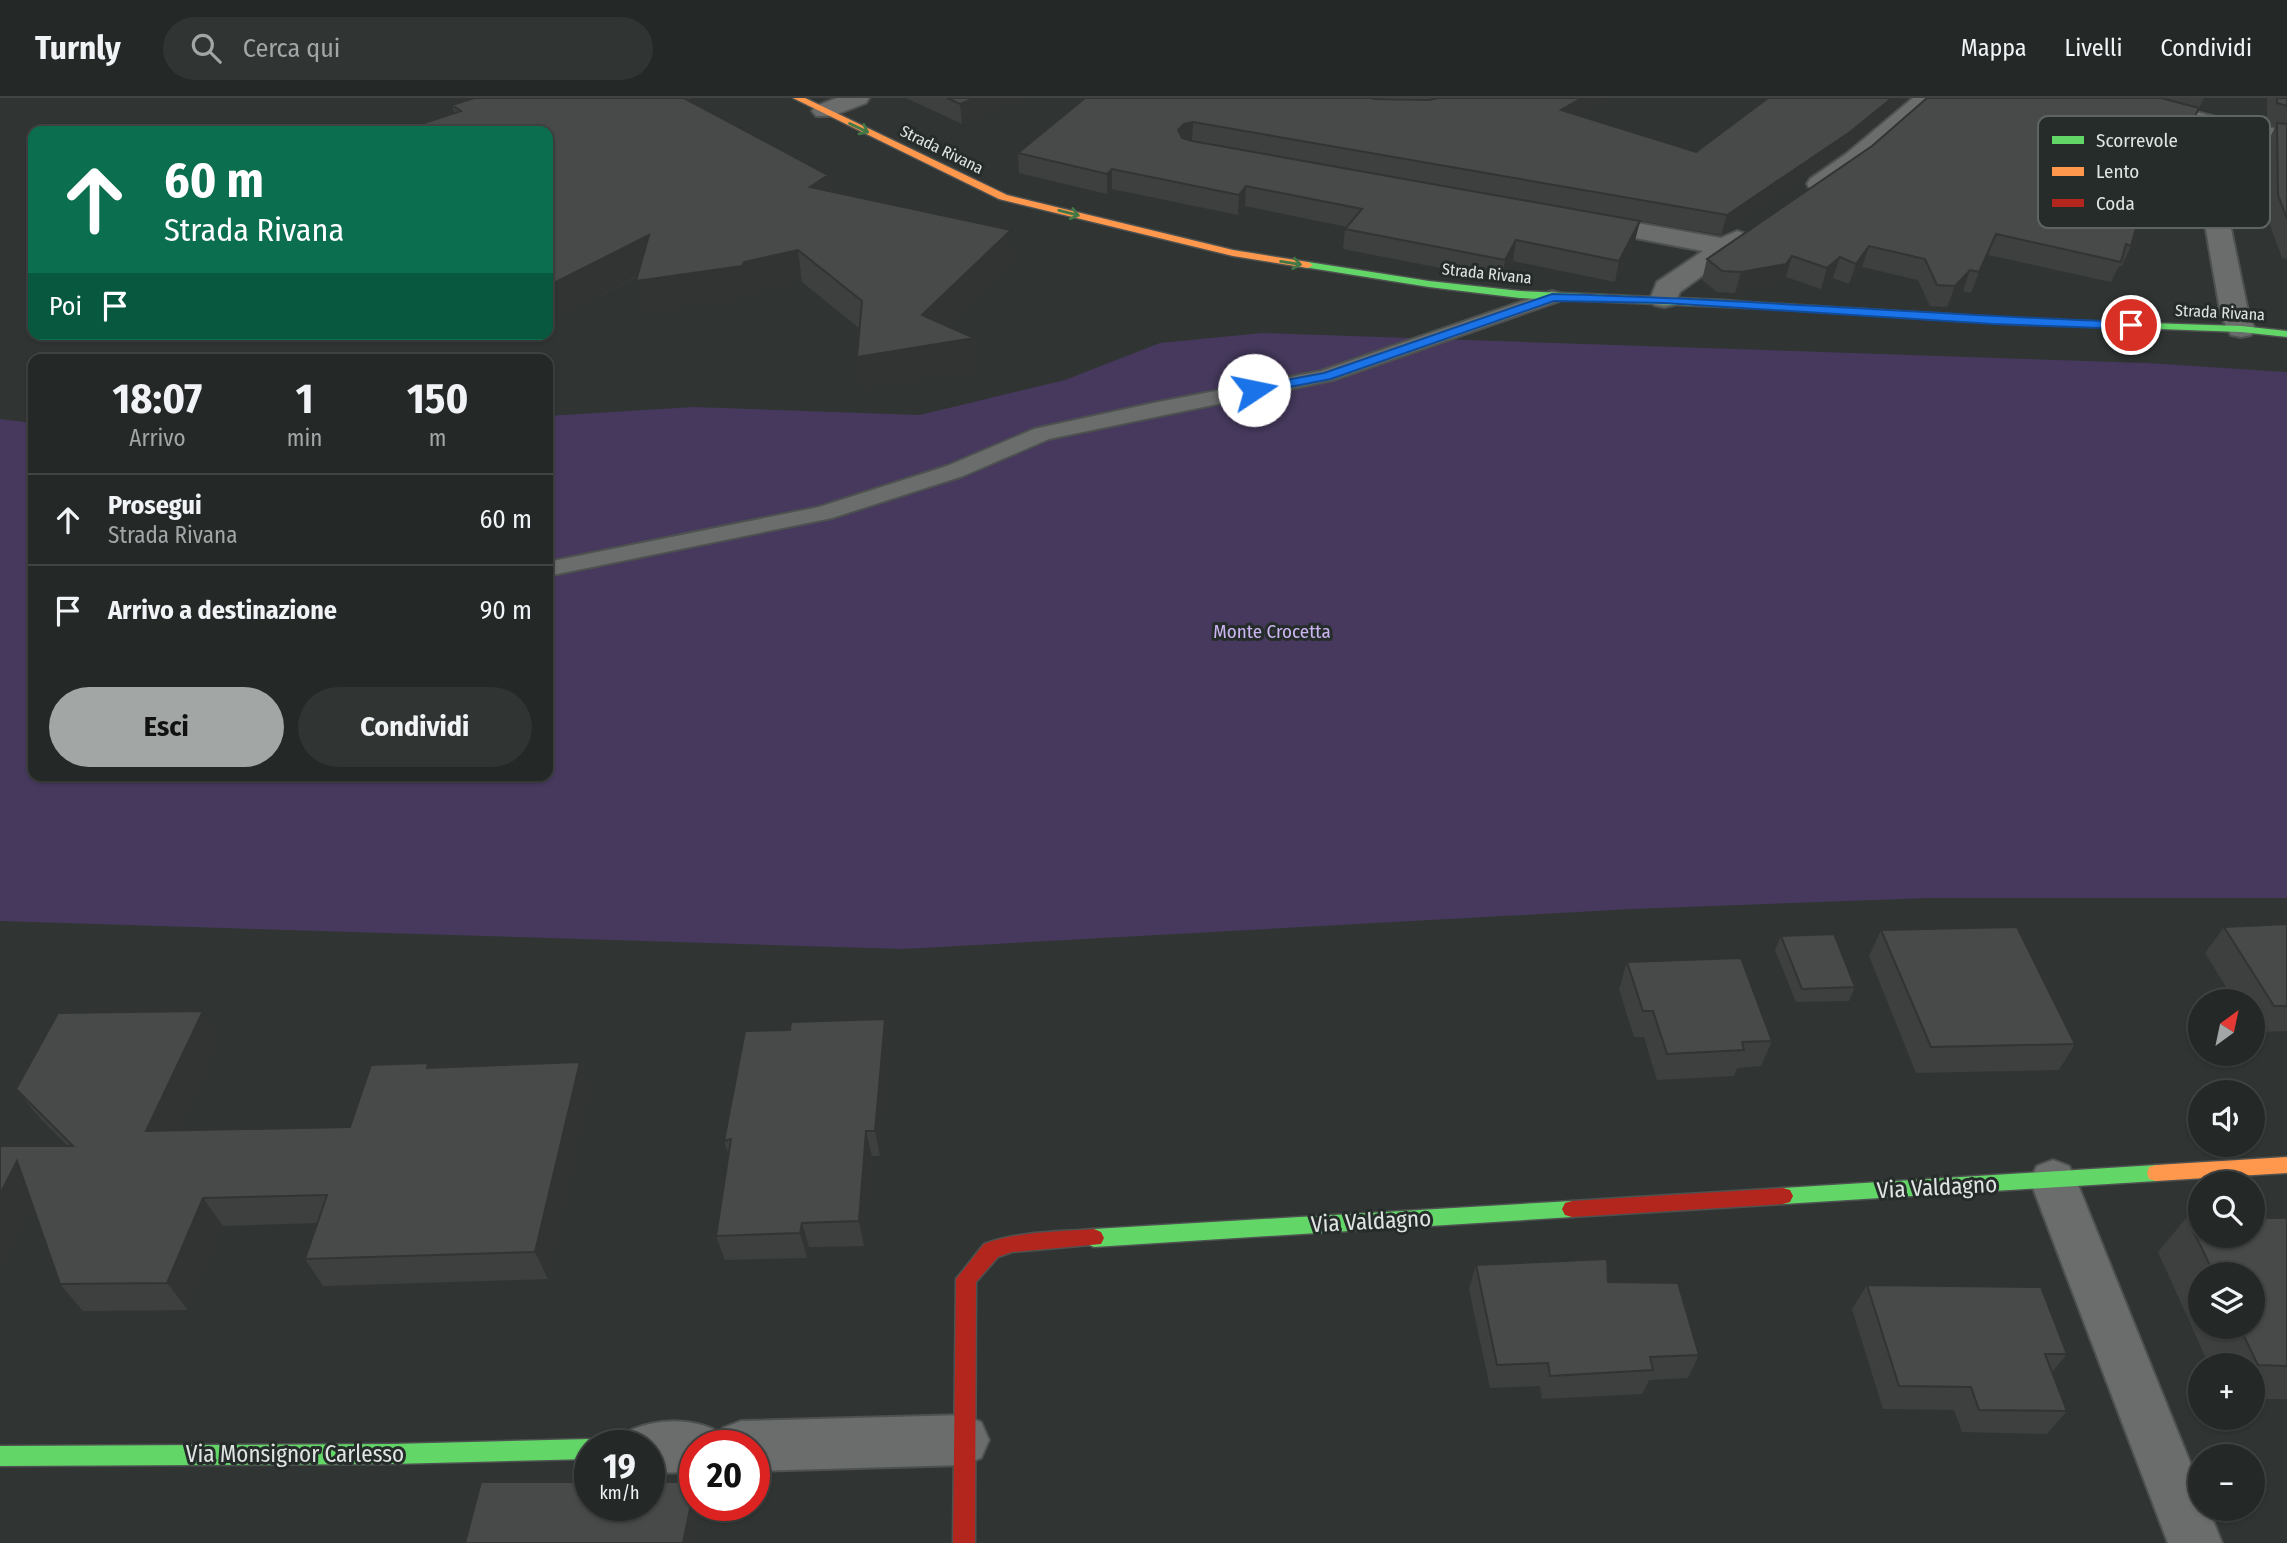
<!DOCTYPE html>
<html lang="it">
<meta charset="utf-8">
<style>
:root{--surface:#242826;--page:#303432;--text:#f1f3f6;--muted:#a3a6a7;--line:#414443;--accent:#a2a7a5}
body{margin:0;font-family:"Fira Sans Condensed",sans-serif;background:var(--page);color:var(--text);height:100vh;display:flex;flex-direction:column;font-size:26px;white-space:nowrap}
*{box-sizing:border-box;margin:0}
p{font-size:23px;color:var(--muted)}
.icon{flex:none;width:38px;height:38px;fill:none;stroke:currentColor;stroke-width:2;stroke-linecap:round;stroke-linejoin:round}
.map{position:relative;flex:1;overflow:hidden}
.details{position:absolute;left:28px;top:256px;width:525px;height:427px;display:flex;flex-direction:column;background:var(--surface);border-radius:14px;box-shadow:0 2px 5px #0004,0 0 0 2px var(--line)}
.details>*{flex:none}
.hud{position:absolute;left:28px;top:28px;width:525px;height:214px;border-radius:14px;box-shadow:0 2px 5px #0004,0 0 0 2px var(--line);background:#0b6e4f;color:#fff;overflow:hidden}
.needle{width:46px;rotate:33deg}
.controls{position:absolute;left:2188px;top:891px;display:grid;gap:14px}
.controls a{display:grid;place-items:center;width:77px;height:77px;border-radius:50%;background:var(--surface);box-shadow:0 2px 5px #0004,0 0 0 2px var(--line);font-size:35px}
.speed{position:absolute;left:574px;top:1332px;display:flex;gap:14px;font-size:35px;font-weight:700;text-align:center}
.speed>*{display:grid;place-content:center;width:91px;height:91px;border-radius:50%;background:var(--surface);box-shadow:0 2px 5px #0004,0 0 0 2px var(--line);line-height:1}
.speed small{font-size:18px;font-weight:400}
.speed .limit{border:10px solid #d22;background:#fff;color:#111}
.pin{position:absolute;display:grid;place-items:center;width:60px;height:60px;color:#fff;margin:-30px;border:4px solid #fff;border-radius:50%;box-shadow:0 2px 7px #0007}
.me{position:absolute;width:77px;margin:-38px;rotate:79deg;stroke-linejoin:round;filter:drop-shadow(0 0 5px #0008)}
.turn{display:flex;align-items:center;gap:24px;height:147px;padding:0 21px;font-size:32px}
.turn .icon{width:91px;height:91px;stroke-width:2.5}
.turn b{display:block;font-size:49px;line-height:60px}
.then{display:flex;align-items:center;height:66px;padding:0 21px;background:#0003;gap:14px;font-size:26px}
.eta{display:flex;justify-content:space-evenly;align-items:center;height:119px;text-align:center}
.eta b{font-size:42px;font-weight:700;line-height:49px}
.action{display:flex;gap:14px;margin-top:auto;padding:14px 21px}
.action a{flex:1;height:80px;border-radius:42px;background:var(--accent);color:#111;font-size:28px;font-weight:700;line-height:80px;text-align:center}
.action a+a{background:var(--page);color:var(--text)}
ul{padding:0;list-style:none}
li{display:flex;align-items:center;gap:21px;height:91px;padding:0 21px;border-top:2px solid var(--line)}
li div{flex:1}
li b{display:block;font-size:26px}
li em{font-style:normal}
header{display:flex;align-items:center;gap:42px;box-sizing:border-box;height:98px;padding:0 35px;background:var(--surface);border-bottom:2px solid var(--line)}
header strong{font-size:33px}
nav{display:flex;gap:38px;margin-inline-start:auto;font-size:24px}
.search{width:490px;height:63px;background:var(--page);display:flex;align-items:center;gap:18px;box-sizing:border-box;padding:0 24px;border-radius:38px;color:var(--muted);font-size:26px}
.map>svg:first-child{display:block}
</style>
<header>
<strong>Turnly</strong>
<div class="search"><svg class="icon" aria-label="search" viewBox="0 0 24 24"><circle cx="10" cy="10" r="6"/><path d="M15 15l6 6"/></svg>Cerca qui</div>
<nav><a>Mappa</a><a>Livelli</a><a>Condividi</a></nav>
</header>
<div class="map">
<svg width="2287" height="1445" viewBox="0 0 2287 1445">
<rect width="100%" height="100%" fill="#303533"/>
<path fill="#46395d" d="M 1262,235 L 2146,265 L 2287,274 L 2287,800 L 1929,800 L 1632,811 L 903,851 L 0,823 L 0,321 L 33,325 L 33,677 L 548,677 L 548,318 L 694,309 L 920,317 L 1065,282 L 1160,245 Z"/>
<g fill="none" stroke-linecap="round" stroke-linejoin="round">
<g stroke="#4d5150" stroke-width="4">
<path id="lane" d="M 1552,193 L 1559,195 L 1562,199 L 1559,203 L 1333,282 L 1049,341 L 963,378 L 832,420 L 548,478 L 548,464 L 819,409 L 947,368 L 1034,331 L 1158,304 L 1321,273 Z"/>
</g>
<g stroke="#4d5150" stroke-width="4">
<path id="street" d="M 837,0 L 869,0 L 866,5 L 832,18 L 816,18 L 812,13 L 816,8 Z
M 1913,0 L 1938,0 C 1927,17 1845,84 1827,92 C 1821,94 1816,93 1810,91 L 1807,86 L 1810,81 L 1846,56 Z
M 2106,0 L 2143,0 L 2219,20 L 2287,33 L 2287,47 L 2232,37 L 2224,97 L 2249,218 L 2255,231 L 2251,237 L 2241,239 L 2231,237 L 2221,218 L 2200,97 L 2207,31 L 2109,5 Z
M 1587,116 L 1721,140 L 1737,133 L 1746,136 L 1750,141 L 1746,146 L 1680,194 L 1674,207 L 1664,209 L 1654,207 L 1650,201 L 1657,184 L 1703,153 L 1578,129 L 1574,124 L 1578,119 Z
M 2053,1062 L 2069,1068 L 2076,1082 L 2200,1389 L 2200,1410 L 2208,1410 L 2222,1445 L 2168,1445 L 2030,1082 L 2037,1068 Z
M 963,1317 L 981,1324 L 989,1342 L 981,1360 L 963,1367 L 754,1373 L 754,1348 L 695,1348 L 695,1374 L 649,1375 L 649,1348 L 624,1348 L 631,1332 C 657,1321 687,1320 713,1331 L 718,1341 L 723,1330 L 741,1323 Z"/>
</g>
<g stroke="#4d5150" stroke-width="3">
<path id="fast" d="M 1308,164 L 1429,183 L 1520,193 L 1724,202 L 1748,204 L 1754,207 L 1748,210 L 1520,200 L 1429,189 L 1304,169 L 1303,167 Z
M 2027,221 L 2241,228 L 2287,233 L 2287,239 L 2241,234 L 2023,226 L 2021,224 Z
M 2156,1067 L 2163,1069 L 2165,1075 L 2163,1081 L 2156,1083 L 1783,1106 L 1776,1104 L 1773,1098 L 1776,1092 L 1783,1090 Z
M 1572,1103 L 1579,1105 L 1582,1111 L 1579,1117 L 1572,1119 L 1094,1149 L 1087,1146 L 1084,1140 L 1087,1134 L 1094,1131 Z
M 590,1341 L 598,1344 L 599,1348 L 590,1348 L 590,1361 L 392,1366 L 0,1368 L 0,1348 L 392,1346 Z"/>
</g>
<g stroke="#4d5150" stroke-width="3">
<path id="slow" d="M 793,0 L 805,0 L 1007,97 L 1233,152 L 1308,164 L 1313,167 L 1308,170 L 1233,158 L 999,101 Z
M 1748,204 L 2027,221 L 2033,224 L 2027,227 L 1744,209 L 1742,207 Z
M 2287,1059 L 2287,1075 L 2156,1083 L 2149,1081 L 2147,1075 L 2149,1069 L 2156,1067 Z"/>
</g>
<g stroke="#4d5150" stroke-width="3">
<path id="jam" d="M 1783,1090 L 1790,1092 L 1793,1098 L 1790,1104 L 1783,1106 L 1572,1119 L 1565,1117 L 1562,1111 L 1565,1105 L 1572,1103 Z
M 1094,1131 L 1101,1134 L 1104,1140 L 1101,1146 L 1012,1154 L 998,1159 L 976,1184 L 975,1445 L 953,1445 L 956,1181 L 984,1146 C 1019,1133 1057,1134 1094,1131 Z"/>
</g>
<use href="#lane" fill="#6a6d6c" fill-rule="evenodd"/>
<use href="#street" fill="#6a6d6c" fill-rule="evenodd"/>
<use href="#fast" fill="#63d668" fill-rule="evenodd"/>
<use href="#slow" fill="#ff974d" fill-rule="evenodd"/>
<use href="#jam" fill="#b3261e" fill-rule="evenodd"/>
</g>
<path fill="#3d403f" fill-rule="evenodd" d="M 474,0 L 689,0 L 690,3 L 831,94 L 1013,164 L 947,228 L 974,240 L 977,273 L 861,292 L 857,259 L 859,230 L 802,184 L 750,196 L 748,200 L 644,215 L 638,178 L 554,221 L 548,219 L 548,33 L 454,15 L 452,7 Z
M 906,0 L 1026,0 L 962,26 Z
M 1085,0 L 1423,2 L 1370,0 L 1436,0 L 1427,2 L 1438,0 L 1611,0 L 1580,18 L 1696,54 L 1844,54 L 1721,137 L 1594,115 L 1635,143 L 1615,184 L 1513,163 L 1502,182 L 1343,151 L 1345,131 L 1347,129 L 1245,108 L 1238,117 L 1112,91 L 1107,96 L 1019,75 L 1018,55 Z
M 1927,0 L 2204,0 L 2148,118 L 2140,116 L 2131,148 L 2122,168 L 2119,168 L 2111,184 L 1988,157 L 1971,195 L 1963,193 L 1947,209 L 1930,208 L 1918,182 L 1862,169 L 1849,186 L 1833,180 L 1821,191 L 1786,179 L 1780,186 L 1735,195 L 1717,194 L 1702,182 L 1707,161 L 1872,48 Z
M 2267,0 L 2287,0 L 2287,161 L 2282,160 L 2267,119 L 2267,46 L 2275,29 L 2267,26 Z
M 2287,826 L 2287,933 L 2254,934 L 2252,932 L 2252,903 L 2235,903 L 2205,855 L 2224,829 Z
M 1881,832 L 2075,946 L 2059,972 L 1916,975 L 1869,858 Z
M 1781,838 L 1855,889 L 1849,903 L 1796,904 L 1775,852 Z
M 1627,864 L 1772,943 L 1761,968 L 1737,970 L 1734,978 L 1657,982 L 1644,939 L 1634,939 L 1619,891 Z
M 221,942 L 179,1033 L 350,1029 L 430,969 L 580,964 L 591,993 L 548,1181 L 323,1188 L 305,1161 L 317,1125 L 223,1128 L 188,1212 L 83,1213 L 60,1186 L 32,1107 L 0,1173 L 0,1048 L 68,1048 L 39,1019 L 16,991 Z
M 890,947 L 880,1058 L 872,1058 L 864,1148 L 809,1149 L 807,1160 L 725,1162 L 716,1138 L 729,1058 L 724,1043 Z
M 2187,1119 L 2287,1120 L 2287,1301 L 2252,1301 L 2252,1267 L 2209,1267 L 2158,1154 ZM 2200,1176 L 2252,1176 L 2252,1228 L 2200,1228 Z
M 1476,1167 L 1608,1184 L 1699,1257 L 1688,1280 L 1649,1282 L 1642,1296 L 1542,1301 L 1540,1288 L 1490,1290 L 1469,1191 Z
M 1867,1187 L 2067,1256 L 2052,1274 L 2067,1313 L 2047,1336 L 1962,1334 L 1954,1312 L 1883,1311 L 1852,1211 Z"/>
<path fill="#323433" d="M 975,0 L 1026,0 L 962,26 L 960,6 Z
M 1582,0 L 1611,0 L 1557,32 L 1561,12 Z
M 1892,0 L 1909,0 L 1844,54 L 1721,137 L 1727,117 Z
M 1193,24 L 1192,43 L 1183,45 L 1178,32 L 1184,26 Z
M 1112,71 L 1112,91 L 1107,96 L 1107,76 Z
M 828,77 L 833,108 L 810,89 Z
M 1246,88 L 1245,108 L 1238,117 L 1239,97 Z
M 1640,123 L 1635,143 L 1615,184 L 1619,163 Z
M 1011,132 L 1013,164 L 927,247 L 974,240 L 977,273 L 861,292 L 857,259 L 922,217 Z
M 1996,136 L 1988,157 L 1971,195 L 1979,174 Z
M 649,137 L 656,168 L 554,221 L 548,200 L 548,188 Z
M 1516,142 L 1513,163 L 1502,182 L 1505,162 Z
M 1869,148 L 1862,169 L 1849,186 L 1856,166 Z
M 798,152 L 802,184 L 750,196 L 748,200 L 644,215 L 636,183 L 744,164 Z
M 1792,158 L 1786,179 L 1780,186 L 1735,195 L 1741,174 Z
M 1840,159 L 1833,180 L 1821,191 L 1827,170 Z
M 1970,172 L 1963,193 L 1947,209 L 1955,188 Z
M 203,913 L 221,942 L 166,1061 L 146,1033 Z
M 885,921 L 890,947 L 880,1058 L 875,1033 Z
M 580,964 L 591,993 L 548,1181 L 535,1154 Z
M 866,1033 L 872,1058 L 864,1148 L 859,1123 Z
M 17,1063 L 40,1090 L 0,1173 L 0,1096 Z
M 203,1100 L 223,1128 L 188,1212 L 167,1185 Z
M 802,1125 L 809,1149 L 807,1160 L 800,1135 Z
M 695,1386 L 695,1407 L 704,1407 L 696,1445 L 683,1445 Z"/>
<path fill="#474a49" stroke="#323433" stroke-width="2" d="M 474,0 L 684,0 L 828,77 L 810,89 L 1011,132 L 922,217 L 974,240 L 857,259 L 862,203 L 798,152 L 744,164 L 742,168 L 636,183 L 649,137 L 548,188 L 548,33 L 400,33 L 461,13 L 452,7 Z
M 947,0 L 975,0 L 960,6 Z
M 1085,0 L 1370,0 L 1376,1 L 1429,2 L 1438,0 L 1582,0 L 1561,12 L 1696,54 L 1768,0 L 1892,0 L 1850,34 L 1727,117 L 1193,24 L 1184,26 L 1178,32 L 1182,40 L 1192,43 L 1640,123 L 1619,163 L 1516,142 L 1505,162 L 1345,131 L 1362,111 L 1246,88 L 1239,97 L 1112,71 L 1107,76 L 1018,55 Z
M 1927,0 L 2161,0 L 2199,10 L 2157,98 L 2146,95 L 2131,148 L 2126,146 L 2121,164 L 1996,136 L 1979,174 L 1970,172 L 1955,188 L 1937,187 L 1925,161 L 1869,148 L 1856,166 L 1840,159 L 1827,170 L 1792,158 L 1786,166 L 1741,174 L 1722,173 L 1707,161 L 1872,48 Z
M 2277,0 L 2287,0 L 2287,8 L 2277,5 Z
M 2277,25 L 2287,26 L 2287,121 L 2278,97 Z
M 2287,826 L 2287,908 L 2274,908 L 2224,829 Z
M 2017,829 L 2075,946 L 1931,949 L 1881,832 Z
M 1834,836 L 1855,889 L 1802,891 L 1781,838 Z
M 1741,860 L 1772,943 L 1742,944 L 1744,952 L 1667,956 L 1653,913 L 1643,913 L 1627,864 Z
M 203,913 L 146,1033 L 350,1029 L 371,967 L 428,965 L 427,970 L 580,964 L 535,1154 L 305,1161 L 327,1097 L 203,1100 L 167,1185 L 60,1186 L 17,1063 L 0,1096 L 0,1048 L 73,1048 L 16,991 L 58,915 Z
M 885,921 L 875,1033 L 866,1033 L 859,1123 L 802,1125 L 800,1135 L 716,1138 L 731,1041 L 724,1043 L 745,933 L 790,932 L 791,924 Z
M 2187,1119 L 2200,1119 L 2200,1138 L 2252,1138 L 2252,1120 L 2287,1120 L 2287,1268 L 2258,1267 L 2239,1228 L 2252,1228 L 2252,1176 L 2214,1176 Z
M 1607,1161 L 1608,1184 L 1678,1185 L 1699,1257 L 1650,1259 L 1653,1272 L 1550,1278 L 1548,1265 L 1497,1267 L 1476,1167 Z
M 1867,1187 L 2041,1189 L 2067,1256 L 2045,1256 L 2067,1313 L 1979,1312 L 1971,1289 L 1899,1288 Z
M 481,1384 L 590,1384 L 590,1407 L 649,1407 L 649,1384 L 695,1384 L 695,1386 L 683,1445 L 465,1445 Z"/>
<defs><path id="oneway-shaft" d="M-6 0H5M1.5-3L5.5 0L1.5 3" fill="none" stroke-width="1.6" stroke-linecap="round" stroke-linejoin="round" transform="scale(1.75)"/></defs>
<g stroke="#417846">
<use href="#oneway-shaft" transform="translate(859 30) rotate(26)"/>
<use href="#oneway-shaft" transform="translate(1069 115) rotate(14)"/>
<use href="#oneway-shaft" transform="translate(1291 165) rotate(9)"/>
</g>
<path fill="#1a73e8" stroke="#114b97" stroke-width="2" d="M 1552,196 C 1745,200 1938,218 2131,224 L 2137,227 L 2131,231 L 1993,226 L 1664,205 L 1554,203 L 1331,281 L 1254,296 L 1248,292 L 1254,288 L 1324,275 Z"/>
<g text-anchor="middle" stroke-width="6" stroke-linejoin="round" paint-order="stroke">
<g font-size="16" fill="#e0e5e3" stroke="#252c2a">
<text transform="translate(942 51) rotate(26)" y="6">Strada Rivana</text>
<text transform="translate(1487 175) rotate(6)" y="6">Strada Rivana</text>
<text transform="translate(2220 214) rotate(3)" y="6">Strada Rivana</text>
</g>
<g font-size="19" fill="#cbb5f2" stroke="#252c2a">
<text x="1272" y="540">Monte Crocetta</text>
</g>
<g font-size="23" fill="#e0e5e3" stroke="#252c2a">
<text transform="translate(1937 1089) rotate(-3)" y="8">Via Valdagno</text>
<text transform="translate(1371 1123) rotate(-3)" y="8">Via Valdagno</text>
<text x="295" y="1364">Via Monsignor Carlesso</text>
</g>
</g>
<rect x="2038" y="18" width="232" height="112" rx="10" fill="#252c2a" stroke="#5d6462" stroke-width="2"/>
<rect x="2052" y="38" width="32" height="8" fill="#63d668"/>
<rect x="2052" y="69" width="32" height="9" fill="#ff974d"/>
<rect x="2052" y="101" width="32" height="8" fill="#b3261e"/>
<g font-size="19" fill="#e0e5e3">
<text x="2096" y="49">Scorrevole</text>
<text x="2096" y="80">Lento</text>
<text x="2096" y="112">Coda</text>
</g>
</svg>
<div class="controls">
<a><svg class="needle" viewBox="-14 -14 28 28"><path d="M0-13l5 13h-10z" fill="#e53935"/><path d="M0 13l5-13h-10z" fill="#a3a6a7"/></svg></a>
<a><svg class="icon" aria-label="sound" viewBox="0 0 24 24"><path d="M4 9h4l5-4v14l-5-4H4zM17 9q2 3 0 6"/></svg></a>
<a><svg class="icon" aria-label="search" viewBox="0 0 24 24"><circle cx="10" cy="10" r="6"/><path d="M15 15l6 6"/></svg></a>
<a><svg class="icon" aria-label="layers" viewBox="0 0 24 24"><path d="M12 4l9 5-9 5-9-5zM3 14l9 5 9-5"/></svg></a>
<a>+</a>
<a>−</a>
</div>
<div class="speed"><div>19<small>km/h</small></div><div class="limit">20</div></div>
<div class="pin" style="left:2131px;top:227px;background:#d93025"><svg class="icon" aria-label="arrive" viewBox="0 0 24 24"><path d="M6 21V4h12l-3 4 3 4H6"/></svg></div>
<svg class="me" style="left:1254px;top:292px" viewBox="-20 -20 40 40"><circle r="19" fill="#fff"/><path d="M0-13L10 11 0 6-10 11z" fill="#1a73e8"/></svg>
<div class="hud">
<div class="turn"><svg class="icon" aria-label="ahead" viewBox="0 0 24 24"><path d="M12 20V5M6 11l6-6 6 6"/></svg><div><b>60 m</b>Strada Rivana</div></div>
<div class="then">Poi<svg class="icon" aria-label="arrive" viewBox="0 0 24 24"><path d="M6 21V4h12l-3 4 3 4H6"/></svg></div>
</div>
<section class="details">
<div class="eta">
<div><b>18:07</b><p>Arrivo</p></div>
<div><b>1</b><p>min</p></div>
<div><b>150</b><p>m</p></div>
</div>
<ul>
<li><svg class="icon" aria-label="ahead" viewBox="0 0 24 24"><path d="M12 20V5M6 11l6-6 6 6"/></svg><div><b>Prosegui</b><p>Strada Rivana</p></div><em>60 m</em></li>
<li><svg class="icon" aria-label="arrive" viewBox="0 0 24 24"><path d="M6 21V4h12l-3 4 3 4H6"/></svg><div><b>Arrivo a destinazione</b></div><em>90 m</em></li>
</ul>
<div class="action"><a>Esci</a><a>Condividi</a></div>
</section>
</div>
